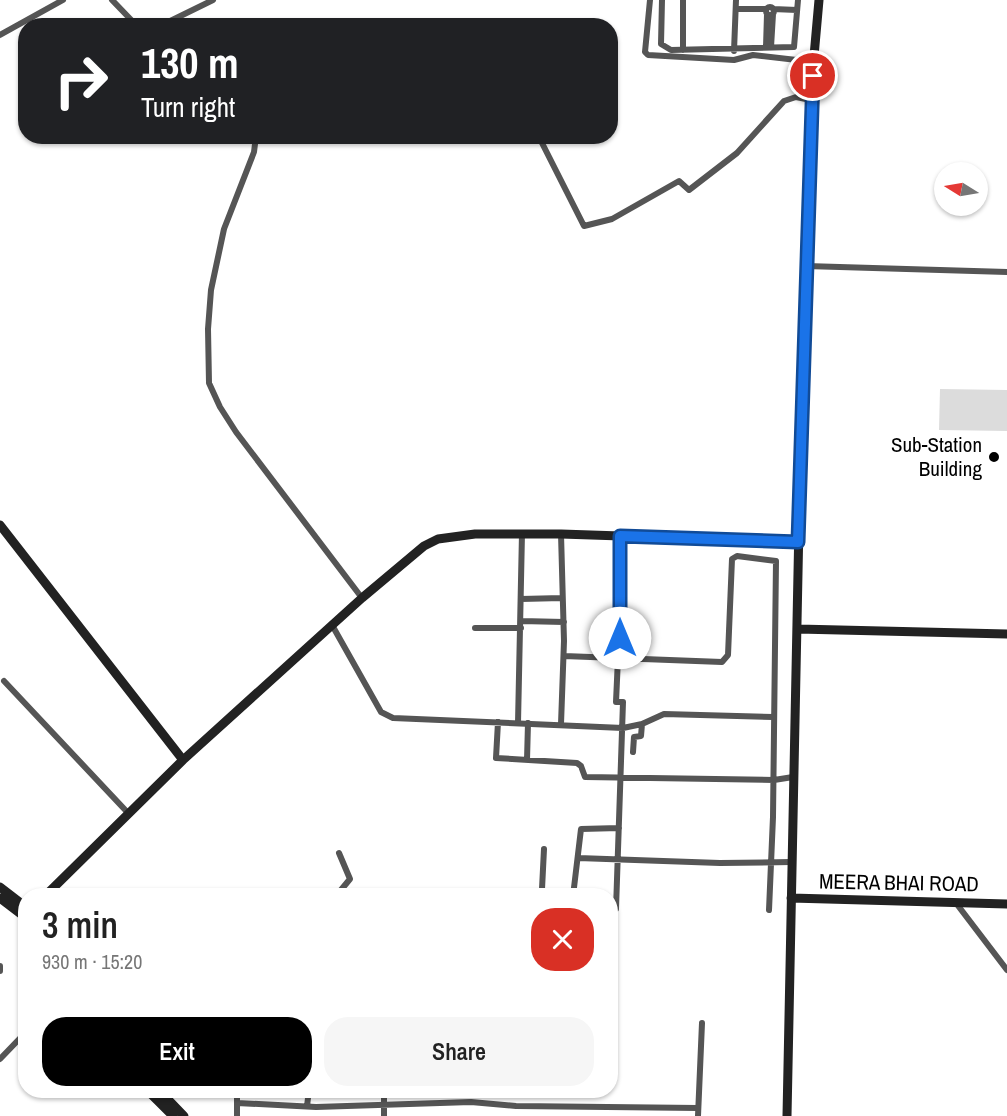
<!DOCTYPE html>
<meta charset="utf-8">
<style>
:root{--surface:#fff;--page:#f6f6f6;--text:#222;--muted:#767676;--accent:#000}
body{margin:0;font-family:"Archivo Narrow",sans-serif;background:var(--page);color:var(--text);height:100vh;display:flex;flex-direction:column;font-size:22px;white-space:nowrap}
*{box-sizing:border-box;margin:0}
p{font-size:20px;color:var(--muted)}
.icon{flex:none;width:33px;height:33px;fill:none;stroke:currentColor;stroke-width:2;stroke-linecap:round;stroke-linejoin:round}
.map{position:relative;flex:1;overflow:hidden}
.details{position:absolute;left:18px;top:888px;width:600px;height:210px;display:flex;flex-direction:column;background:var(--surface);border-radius:24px;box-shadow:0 2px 4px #0004}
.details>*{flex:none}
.guide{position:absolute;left:18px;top:18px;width:600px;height:126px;border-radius:24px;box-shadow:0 2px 4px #0004;background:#202124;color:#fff;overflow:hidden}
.needle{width:39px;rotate:281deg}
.fabs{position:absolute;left:934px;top:162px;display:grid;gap:12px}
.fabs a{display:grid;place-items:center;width:54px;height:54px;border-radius:50%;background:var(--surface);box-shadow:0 2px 4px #0004;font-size:30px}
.pin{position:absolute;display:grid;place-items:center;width:51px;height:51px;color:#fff;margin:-26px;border:3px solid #fff;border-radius:50%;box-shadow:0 2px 6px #0007}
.me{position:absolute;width:66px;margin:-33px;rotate:0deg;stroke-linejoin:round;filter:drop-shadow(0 0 4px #0008)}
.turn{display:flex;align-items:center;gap:21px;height:126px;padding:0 24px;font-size:27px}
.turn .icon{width:78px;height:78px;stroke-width:2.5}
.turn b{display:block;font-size:42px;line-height:51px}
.round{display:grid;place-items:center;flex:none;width:63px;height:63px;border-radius:24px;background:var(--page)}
.headline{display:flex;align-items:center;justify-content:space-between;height:102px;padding:0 24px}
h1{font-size:36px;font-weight:600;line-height:45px}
.button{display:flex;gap:12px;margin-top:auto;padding:12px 24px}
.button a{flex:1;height:69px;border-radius:24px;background:var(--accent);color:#fff;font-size:24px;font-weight:600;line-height:69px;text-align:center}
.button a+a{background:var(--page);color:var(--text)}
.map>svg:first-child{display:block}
</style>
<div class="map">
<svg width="1007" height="1116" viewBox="0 0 1007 1116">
<rect width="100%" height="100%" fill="#fff"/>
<path fill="#dcdcdc" d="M 940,389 L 1007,390 L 1007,431 L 939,430 Z"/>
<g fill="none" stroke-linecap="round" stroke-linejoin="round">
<path stroke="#555" stroke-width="6" d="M 112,0 L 137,26
M 650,0 L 645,52 L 648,55 L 734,60 L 753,55 L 814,62
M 662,0 L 661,44 L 671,50 L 794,47 L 798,0
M766 11a4 4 0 1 1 8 0a4 4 0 1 1-8 0Z
M 736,9 L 766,9
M 773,9 L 797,10
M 160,26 L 213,0
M 0,35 L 63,0
M 766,47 L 767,14
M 771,47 L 773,14
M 683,50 L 683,0
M 734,51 L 736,0
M 256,136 L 254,152 L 224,229 L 211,290 L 208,329 L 209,383 L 220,407 L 236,432 L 362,598
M 540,139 L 584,226 L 612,219 L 679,181 L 689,190 L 737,153 L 784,101 L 796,97 L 811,100
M 806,266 L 1007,272
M 561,534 L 564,641 L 561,724
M 521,599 L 562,598
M 521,621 L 564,622
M 332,625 L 381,712 L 393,718 L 623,728 L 642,724 L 664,714 L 773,717
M 475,628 L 521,628
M 564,656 L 722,662 L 728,655 L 732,559 L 737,556 L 776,561 L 773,817 L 769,910
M 620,658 L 620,536
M 4,681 L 129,814
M 498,722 L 496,758 L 577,763 L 581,766 L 585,777 L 774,780 L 793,777
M 518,723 L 522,533
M 633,752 L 634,737 L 641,736 L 642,724
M 527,760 L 528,723
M 544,849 L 542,889 L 543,893 L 551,896
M 578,858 L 720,863 L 791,862
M 336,896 L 350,879 L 339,853
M 573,896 L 581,829 L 619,828
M 956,903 L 1007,970
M 616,909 L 623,702 L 616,702 L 618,658
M 0,966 L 0,971
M 0,1059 L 26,1032
M 237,1103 L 316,1107 L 471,1102 L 516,1106 L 698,1108
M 307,1106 L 309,1090
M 237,1116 L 237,1090
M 384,1116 L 384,1090
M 698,1116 L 702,1023"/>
<path stroke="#222" stroke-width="9" d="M 0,525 L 183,760
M 798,629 L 1007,634
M 0,887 L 26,907
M 45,896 L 183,760 L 362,598 L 424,546 L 438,539 L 475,534 L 561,534 L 798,542
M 0,898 L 26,918
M 791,898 L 1007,904
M 147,1090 L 173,1116
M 159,1090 L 184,1116
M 787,1116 L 803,326 L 811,90 L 819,0"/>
</g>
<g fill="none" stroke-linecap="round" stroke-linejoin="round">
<g stroke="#114b97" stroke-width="15">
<path id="route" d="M 620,638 L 620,536 L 798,542 L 813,76"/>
</g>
<use href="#route" stroke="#1a73e8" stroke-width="10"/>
</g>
<circle fill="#000" stroke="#fff" stroke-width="2" cx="994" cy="457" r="6"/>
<g text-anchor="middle" stroke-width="4.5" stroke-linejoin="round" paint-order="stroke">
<g font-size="21" fill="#000" stroke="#fff" text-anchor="end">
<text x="982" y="452">Sub-Station<tspan x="982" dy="24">Building</tspan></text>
</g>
<g font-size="21" fill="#000" stroke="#fff">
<text transform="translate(899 883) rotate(1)" y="7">MEERA BHAI ROAD</text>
</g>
</g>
</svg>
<div class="fabs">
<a><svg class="needle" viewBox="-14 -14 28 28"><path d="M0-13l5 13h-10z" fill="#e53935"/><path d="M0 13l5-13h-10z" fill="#767676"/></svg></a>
</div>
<div class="pin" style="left:813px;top:76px;background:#d93025"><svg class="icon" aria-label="arrive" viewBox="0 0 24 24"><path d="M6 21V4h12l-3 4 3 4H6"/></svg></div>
<svg class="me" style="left:620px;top:638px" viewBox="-20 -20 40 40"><circle r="19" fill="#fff"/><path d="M0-13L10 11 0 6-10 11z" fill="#1a73e8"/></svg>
<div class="guide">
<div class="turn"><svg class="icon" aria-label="right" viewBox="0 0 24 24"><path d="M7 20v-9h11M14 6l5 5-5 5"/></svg><div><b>130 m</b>Turn right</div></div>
</div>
<section class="details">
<div class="headline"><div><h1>3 min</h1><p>930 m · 15:20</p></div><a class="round" style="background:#d93025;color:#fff"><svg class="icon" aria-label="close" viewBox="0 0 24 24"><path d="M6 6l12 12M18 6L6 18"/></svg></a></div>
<div class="button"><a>Exit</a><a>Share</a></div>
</section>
</div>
